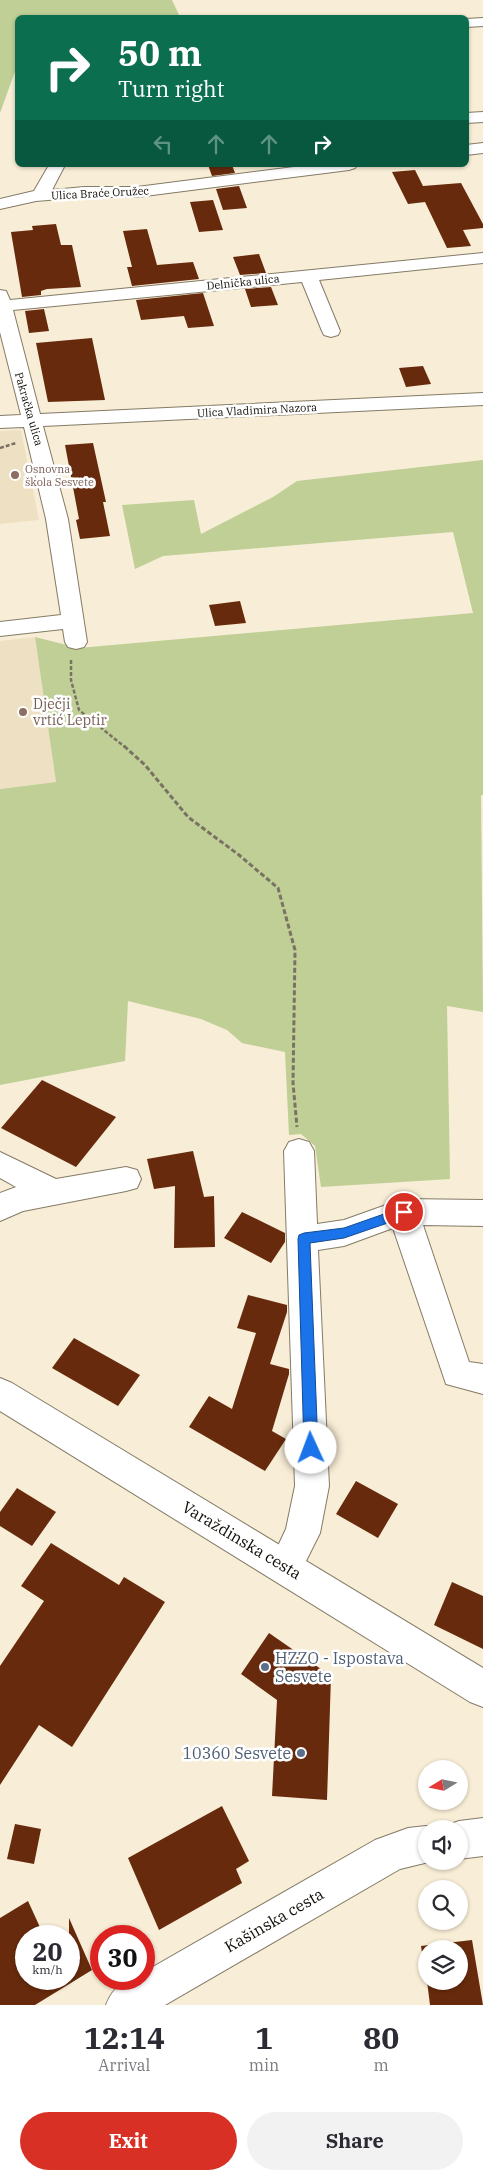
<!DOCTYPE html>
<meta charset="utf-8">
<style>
:root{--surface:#fff;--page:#f2f2f3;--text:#2b2b33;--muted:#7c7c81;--accent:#d93025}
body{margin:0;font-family:"IBM Plex Serif",serif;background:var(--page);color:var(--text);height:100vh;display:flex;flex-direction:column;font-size:19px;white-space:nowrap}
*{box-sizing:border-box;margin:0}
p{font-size:16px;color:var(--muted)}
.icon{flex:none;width:28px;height:28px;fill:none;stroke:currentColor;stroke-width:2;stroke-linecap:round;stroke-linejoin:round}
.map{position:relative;height:2005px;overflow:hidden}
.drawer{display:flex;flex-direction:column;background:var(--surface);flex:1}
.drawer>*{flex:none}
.banner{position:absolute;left:15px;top:15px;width:454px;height:152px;border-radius:8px;box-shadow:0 1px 4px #0004;background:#0b6e4f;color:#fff;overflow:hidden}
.needle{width:32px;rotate:260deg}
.fabs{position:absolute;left:418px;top:1760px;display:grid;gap:10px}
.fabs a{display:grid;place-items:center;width:50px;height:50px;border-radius:50%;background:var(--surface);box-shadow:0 1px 4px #0004;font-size:25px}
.speed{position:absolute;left:15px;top:1925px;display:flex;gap:10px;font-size:25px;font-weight:700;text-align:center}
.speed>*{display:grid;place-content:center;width:65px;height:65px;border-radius:50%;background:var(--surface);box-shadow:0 1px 4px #0004;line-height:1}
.speed small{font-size:12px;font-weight:400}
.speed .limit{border:8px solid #d22;background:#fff;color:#111}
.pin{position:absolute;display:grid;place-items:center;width:42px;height:42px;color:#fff;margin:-21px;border:2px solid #fff;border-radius:50%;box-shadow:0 1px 5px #0007}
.me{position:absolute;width:55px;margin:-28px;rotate:358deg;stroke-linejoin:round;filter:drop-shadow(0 0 4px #0008)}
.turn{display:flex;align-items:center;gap:18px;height:105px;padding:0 20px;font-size:22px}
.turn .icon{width:65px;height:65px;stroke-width:2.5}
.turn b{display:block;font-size:35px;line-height:42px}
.lanes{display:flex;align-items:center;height:48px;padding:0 20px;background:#0003;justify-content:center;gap:25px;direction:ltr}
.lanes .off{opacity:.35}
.eta{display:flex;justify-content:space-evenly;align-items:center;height:85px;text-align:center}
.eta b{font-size:30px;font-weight:800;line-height:35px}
.primary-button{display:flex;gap:10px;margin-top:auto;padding:10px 20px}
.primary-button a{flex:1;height:58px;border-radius:30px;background:var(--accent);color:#fff;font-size:20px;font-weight:800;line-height:58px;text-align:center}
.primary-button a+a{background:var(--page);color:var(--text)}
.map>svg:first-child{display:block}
</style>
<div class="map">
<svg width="483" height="2005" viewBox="0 0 483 2005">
<rect width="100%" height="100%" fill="#f8edd6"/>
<path fill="#eee0c2" d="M 21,430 L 39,520 L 0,524 L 0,431 Z
M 35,637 L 56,782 L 0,789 L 0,641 Z"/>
<path fill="#bfcf96" d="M 0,0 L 172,0 L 180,17 L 18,18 L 17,66 L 0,113 Z
M 483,460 L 483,795 L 481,795 L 483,1012 L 447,1006 L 450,1179 L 321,1187 L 315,1146 L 301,1134 L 289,1135 L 285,1052 L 242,1043 L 227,1030 L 201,1019 L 128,1001 L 125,1061 L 0,1085 L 0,789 L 56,782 L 35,637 L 79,648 L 473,613 L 453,532 L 163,556 L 135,569 L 122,505 L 194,500 L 201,534 L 273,497 L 297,481 Z"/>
<path fill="#672a0c" d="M 208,165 L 232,165 L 235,173 L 212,176 Z
M 415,170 L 423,186 L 461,183 L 483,224 L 483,228 L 463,230 L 471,246 L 447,248 L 425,202 L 408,204 L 392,172 Z
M 239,186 L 247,208 L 223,210 L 216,189 Z
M 213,200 L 223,230 L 199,232 L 190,202 Z
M 56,224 L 61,245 L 72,245 L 81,287 L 47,289 L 41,291 L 41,295 L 22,297 L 11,232 L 33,230 L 32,226 Z
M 147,229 L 157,265 L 193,262 L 199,279 L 132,286 L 127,267 L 132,267 L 123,231 Z
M 259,254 L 266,273 L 240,275 L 233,257 Z
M 271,287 L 278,305 L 251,307 L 245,289 Z
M 203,293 L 214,326 L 188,328 L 184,316 L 141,320 L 136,300 Z
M 44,309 L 49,331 L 29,333 L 25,311 Z
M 92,338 L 105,400 L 48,402 L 36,343 Z
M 423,366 L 431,384 L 406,387 L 399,368 Z
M 93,443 L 106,502 L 103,502 L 110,536 L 80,539 L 76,520 L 79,519 L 65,445 Z
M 240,601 L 246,623 L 215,626 L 209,605 Z
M 42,1080 L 116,1117 L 76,1167 L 1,1128 Z
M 193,1151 L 204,1197 L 214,1196 L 215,1247 L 174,1248 L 175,1186 L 154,1189 L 147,1159 Z
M 242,1212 L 285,1233 L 285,1242 L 271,1263 L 224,1238 Z
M 248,1295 L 287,1305 L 287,1312 L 270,1364 L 289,1369 L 289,1374 L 272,1431 L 286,1439 L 265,1471 L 189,1427 L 209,1396 L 232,1409 L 256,1333 L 237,1328 Z
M 74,1338 L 140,1375 L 118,1406 L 52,1368 Z
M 356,1481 L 398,1504 L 378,1538 L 336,1514 Z
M 17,1488 L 56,1512 L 32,1546 L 0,1526 L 0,1512 Z
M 51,1543 L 119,1585 L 124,1577 L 165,1602 L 72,1747 L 39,1725 L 0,1785 L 0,1666 L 44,1601 L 21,1586 Z
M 452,1582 L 483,1596 L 483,1649 L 434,1625 Z
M 269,1633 L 331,1676 L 327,1800 L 272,1796 L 277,1700 L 241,1674 Z
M 222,1806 L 249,1861 L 236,1869 L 242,1883 L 159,1930 L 128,1858 Z
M 15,1824 L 41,1829 L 34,1864 L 7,1859 Z
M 28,1901 L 44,1936 L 26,1936 L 26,1979 L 69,1979 L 69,1918 L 92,1970 L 35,2005 L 0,2005 L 0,1918 Z
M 472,1940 L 483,2005 L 430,2005 L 427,1981 L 459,1981 L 459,1949 L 426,1949 L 426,1978 L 421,1946 Z"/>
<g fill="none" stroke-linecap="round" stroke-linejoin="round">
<g stroke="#847b66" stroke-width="2">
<path id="minor" d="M 483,18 L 483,26 L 466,27 L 466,19 Z
M 483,112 L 483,122 L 466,123 L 466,113 Z
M 483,143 L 483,153 L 466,155 L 466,145 Z
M 49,165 L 65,165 L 52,190 L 84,187 L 137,187 L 310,165 L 357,165 L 355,168 L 349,170 L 137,197 L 84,197 L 36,201 L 0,209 L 0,199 L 34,191 Z
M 483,253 L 483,263 L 319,280 L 340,331 L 338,335 L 331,337 L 324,335 L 322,331 L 302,282 L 13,310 L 40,414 L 483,393 L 483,405 L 43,426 L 68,519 L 87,642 L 84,647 L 76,649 L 68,647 L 65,642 L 63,629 L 0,636 L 0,622 L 61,615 L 46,519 L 24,427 L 0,428 L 0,416 L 21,415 L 0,332 L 0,290 L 6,291 L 10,300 Z
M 299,1139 L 309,1142 L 314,1151 L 317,1224 L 344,1220 L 403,1199 L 483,1200 L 483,1226 L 423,1225 L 469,1362 L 483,1364 L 483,1394 L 446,1384 L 393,1228 L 344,1246 L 318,1250 L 329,1486 L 320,1533 L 297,1579 L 285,1584 L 273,1579 L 268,1567 L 286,1529 L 295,1486 L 284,1151 L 289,1142 Z
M 0,1152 L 56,1179 L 126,1167 L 137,1170 L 141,1179 L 137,1188 L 126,1191 L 23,1211 L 0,1221 L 0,1193 L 16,1187 L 0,1178 Z
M 483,1818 L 483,1856 L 459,1859 L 459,1829 L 444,1829 L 445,1826 L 459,1821 Z
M 426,1826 L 433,1829 L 426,1829 L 426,1861 L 433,1861 L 400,1869 L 165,2005 L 106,2005 C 113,1987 124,1979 144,1979 L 144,1972 L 375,1840 L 408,1828 Z"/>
</g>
<g stroke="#847b66" stroke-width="2">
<path id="major" d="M 0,1378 L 12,1383 L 483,1668 L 483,1707 L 470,1702 L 0,1411 Z"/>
</g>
<path stroke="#7a7364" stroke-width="2.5" stroke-dasharray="4 2" stroke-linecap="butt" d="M 0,448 L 16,443
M 71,660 L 71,680 L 79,710 L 125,747"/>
<path stroke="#7a7364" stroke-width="3" stroke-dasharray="5 2.5" stroke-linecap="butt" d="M 124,746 L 145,765 L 188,817 L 239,855 L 278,888 L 295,950 L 293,1083 L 297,1127"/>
<use href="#minor" fill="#fff" fill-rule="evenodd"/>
<use href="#major" fill="#fff" fill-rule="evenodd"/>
</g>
<path fill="#1a73e8" stroke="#114b97" d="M 404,1207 L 408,1209 L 410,1212 L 408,1216 L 344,1238 L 310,1243 L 318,1448 L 316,1453 L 311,1454 L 306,1453 L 304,1448 L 298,1239 L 299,1235 L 304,1233 L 344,1228 Z"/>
<g fill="#8d6e63" stroke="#fff" stroke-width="2">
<circle cx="15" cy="475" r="5"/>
<circle cx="23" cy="712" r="5"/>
</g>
<g fill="#5c6f8a" stroke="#fff" stroke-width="2">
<circle cx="265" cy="1667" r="5"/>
<circle cx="301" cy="1753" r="5"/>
</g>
<g text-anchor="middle" stroke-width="5" stroke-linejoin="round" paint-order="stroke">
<g font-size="11" fill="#120f07" stroke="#fff">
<text transform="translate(100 193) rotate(-3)" y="4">Ulica Braće Oružec</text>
<text transform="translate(243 282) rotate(-6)" y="4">Delnička ulica</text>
<text transform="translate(29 409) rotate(74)" y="4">Pakračka ulica</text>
<text transform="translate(257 410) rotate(-3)" y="4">Ulica Vladimira Nazora</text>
</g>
<g font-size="11" fill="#785e54" stroke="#fff" text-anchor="start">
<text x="25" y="473">Osnovna<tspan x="25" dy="13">škola Sesvete</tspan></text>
</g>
<g font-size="14" fill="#785e54" stroke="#fff" text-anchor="start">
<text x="33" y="709">Dječji<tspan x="33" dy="16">vrtić Leptir</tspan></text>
</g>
<g font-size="16" fill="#120f07" stroke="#fff">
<text transform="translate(242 1540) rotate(31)" y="6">Varaždinska cesta</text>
<text transform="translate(274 1920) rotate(-30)" y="6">Kašinska cesta</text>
</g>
<g font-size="16" fill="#4e5e75" stroke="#fff" text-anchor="start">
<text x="275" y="1664">HZZO - Ispostava<tspan x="275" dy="18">Sesvete</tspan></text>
<text x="291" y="1759" text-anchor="end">10360 Sesvete</text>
</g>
</g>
</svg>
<div class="fabs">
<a><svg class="needle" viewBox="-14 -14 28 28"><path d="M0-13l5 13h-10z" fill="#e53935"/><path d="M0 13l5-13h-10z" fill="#7c7c81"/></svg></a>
<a><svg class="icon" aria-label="sound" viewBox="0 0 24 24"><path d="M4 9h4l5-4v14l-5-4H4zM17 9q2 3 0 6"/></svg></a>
<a><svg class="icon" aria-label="search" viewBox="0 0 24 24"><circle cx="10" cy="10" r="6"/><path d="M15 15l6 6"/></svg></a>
<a><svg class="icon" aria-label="layers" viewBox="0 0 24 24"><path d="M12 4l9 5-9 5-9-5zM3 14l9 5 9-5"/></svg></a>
</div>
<div class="speed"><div>20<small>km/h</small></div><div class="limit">30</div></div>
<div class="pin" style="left:404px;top:1212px;background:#d93025"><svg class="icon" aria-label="arrive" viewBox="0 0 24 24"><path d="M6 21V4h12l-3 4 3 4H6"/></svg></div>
<svg class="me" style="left:311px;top:1448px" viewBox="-20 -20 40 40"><circle r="19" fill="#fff"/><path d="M0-13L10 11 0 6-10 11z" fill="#1a73e8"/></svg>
<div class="banner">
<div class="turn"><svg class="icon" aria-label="right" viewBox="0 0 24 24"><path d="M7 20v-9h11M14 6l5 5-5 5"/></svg><div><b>50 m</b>Turn right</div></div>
<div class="lanes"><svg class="icon off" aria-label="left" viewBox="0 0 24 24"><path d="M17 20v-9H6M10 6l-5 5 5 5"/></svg><svg class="icon off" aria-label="ahead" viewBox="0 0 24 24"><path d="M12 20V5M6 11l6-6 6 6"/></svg><svg class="icon off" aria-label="ahead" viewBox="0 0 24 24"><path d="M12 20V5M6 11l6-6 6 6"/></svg><svg class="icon" aria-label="right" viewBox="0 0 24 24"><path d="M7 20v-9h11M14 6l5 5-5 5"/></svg></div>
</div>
</div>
<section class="drawer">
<div class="eta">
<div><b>12:14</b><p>Arrival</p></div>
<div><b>1</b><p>min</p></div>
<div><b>80</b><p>m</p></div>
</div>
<div class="primary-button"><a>Exit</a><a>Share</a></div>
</section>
